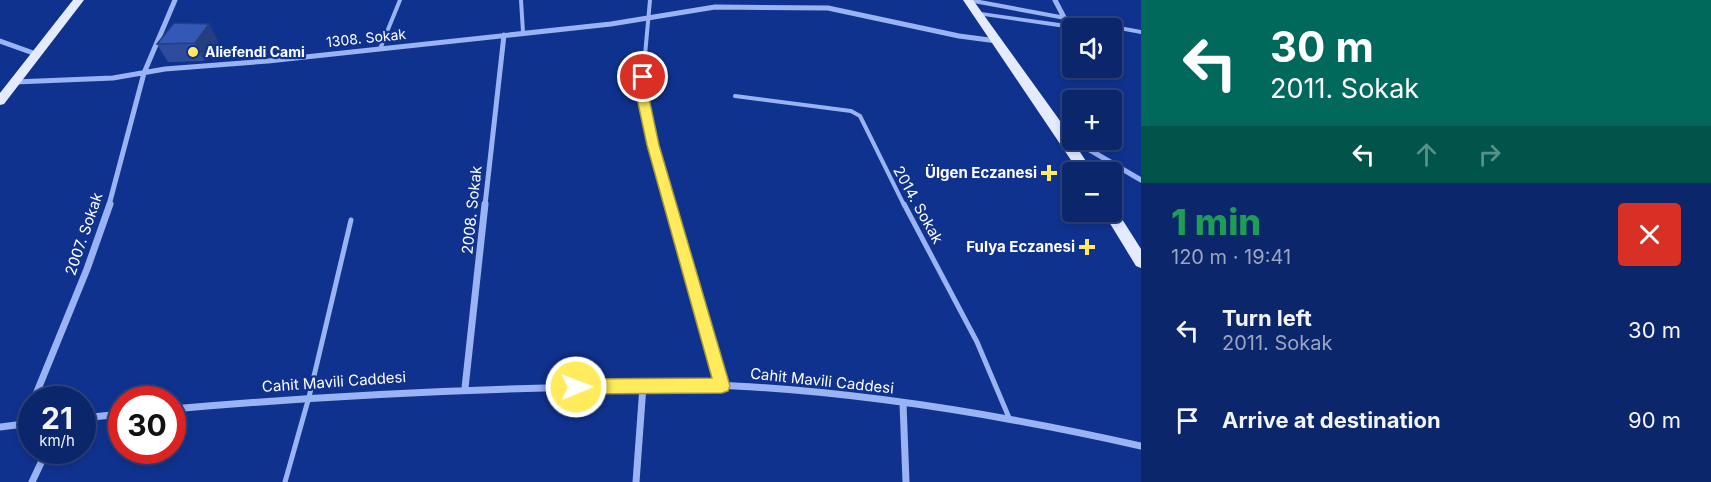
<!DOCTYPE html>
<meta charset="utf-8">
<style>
:root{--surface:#0c266b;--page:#1a3273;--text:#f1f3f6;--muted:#9aa5c1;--line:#2c437e}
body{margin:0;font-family:Inter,sans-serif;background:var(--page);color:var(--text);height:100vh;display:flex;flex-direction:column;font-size:22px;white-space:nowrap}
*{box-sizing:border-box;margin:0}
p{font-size:20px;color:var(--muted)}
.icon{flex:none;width:33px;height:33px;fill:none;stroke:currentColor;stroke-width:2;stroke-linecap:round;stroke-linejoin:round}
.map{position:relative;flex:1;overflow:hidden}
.sheet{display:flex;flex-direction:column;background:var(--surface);width:570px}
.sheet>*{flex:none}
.guide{background:#00695c;color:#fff;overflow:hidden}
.controls{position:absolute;left:1062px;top:18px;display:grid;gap:12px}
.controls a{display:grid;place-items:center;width:60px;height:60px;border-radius:6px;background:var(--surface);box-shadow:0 3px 9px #0003,0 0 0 2px var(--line);font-size:30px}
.speed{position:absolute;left:18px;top:386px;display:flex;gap:12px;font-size:30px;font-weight:700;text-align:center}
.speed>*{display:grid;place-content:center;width:78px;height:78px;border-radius:50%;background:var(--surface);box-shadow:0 3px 9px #0003,0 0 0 2px var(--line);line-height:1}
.speed small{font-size:15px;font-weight:400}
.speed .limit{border:9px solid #d22;background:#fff;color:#111}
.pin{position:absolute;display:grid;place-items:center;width:51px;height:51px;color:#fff;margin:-26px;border:3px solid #fff;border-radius:50%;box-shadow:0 2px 6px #0007}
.me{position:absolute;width:66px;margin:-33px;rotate:89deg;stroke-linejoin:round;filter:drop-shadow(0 0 4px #0008)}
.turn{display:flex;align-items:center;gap:21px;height:126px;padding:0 30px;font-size:27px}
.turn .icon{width:78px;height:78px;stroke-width:2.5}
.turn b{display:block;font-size:42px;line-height:51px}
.lanes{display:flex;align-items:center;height:57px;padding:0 30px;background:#0003;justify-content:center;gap:30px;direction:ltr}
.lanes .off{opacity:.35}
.round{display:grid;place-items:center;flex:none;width:63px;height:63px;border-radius:6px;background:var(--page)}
.overview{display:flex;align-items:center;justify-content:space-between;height:102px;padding:0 30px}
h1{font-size:36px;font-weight:800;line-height:45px;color:#1e9e55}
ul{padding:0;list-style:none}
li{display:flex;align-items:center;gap:18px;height:90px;padding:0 30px}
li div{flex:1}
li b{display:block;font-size:22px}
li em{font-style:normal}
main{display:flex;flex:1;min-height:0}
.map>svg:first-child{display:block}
</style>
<main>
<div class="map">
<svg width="1141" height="482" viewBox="0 0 1141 482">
<rect width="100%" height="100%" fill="#10328f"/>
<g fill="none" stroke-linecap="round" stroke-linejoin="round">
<path stroke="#99b3f3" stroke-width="4" d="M 521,0 L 523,32
M 650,0 L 643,77 L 644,103 L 670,205
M 380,49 L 400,0
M 735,96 L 851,111 L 860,116 L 904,205"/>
<path stroke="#99b3f3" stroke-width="5" d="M 670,204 L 722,385
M 904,204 L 977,342 L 1010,420
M 285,482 L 309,397 L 351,220"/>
<path stroke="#99b3f3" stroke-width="5" d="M 1055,0 L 1069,27
M 0,41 L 36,54
M 15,82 L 113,78 L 165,69 L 268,61 L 611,24 L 715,7 L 828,8 L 959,36 L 997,41
M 1066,136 L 1141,180
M 109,205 L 144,73 L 175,0
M 485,205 L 504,35"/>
<path stroke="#99b3f3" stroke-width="7" d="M 465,388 L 485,204
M 34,399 L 87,269 L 110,204
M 903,403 L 906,482
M 172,409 C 309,397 445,390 583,387 C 633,386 684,383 735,386 C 872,393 1007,416 1141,446
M 82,418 L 122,414
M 24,424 L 32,405
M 0,427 L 32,423
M 32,482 L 47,450
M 636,482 L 643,386"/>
<path fill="#99b3f3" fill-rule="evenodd" d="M 964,0 L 980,0 L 1141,30 L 1141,34 L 968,2 Z
M 974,11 L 1081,26 L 1085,28 L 1072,29 L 977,15 L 973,13 Z"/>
<path fill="#e5ebff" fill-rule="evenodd" d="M 73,0 L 84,0 L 4,104 L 0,105 L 0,93 Z
M 963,0 L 973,0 L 1058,118 L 1093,172 L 1079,172 Z
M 1112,207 L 1115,208 L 1141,249 L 1141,268 L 1136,266 L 1103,212 L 1112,212 Z"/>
</g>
<path fill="#2d4c9d" d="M 209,24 L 218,42 L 204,61 L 168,62 L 157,44 Z"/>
<path fill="#243e80" d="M 209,24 L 218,42 L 204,61 L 195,43 Z"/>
<path fill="#3458b7" stroke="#243e80" stroke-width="1.5" d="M 174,23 L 209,24 L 195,43 L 157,44 Z"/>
<path fill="#ffeb5b" stroke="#a6993b" stroke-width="1.5" d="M 643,74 L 648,77 L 650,103 L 659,145 L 730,386 L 728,391 L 722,393 L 576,394 L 570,392 L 568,387 L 570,381 L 576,379 L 712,378 L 647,145 L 638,103 L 637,77 Z"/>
<g fill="#ffeb5b" stroke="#10328f" stroke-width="2">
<circle cx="193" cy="52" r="6"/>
<path d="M1046 164h6v6h6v6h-6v6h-6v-6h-6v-6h6z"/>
<path d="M1084 238h6v6h6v6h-6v6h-6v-6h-6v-6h6z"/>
</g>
<g text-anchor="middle" stroke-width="4.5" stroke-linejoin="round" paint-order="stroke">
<g font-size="14" fill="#fff" stroke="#10328f">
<text transform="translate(366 38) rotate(-6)" y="5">1308. Sokak</text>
</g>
<g font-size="14" font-weight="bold" fill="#fff" stroke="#10328f" text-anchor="start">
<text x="205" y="57">Aliefendi Cami</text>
</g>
<g font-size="15" font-weight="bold" fill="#fff" stroke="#10328f" text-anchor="end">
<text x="1037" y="178">Ülgen Eczanesi</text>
<text x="1075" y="252">Fulya Eczanesi</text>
</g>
<g font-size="15" fill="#fff" stroke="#10328f">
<text transform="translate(918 205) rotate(61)" y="5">2014. Sokak</text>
<text transform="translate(472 210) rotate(-84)" y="5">2008. Sokak</text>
<text transform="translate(84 234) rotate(-71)" y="5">2007. Sokak</text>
<text transform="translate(822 381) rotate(6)" y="5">Cahit Mavili Caddesi</text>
<text transform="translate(334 382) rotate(-4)" y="5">Cahit Mavili Caddesi</text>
</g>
</g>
</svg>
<div class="controls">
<a><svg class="icon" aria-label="sound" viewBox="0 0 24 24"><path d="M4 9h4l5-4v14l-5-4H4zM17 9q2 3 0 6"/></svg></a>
<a>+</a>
<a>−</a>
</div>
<div class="speed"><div>21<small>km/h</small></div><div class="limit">30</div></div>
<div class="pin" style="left:643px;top:77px;background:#d93025"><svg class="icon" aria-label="arrive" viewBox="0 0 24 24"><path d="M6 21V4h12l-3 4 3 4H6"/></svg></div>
<svg class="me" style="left:576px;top:387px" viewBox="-20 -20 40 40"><circle r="17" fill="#ffeb5b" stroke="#fff" stroke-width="3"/><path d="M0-11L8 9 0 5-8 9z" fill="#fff"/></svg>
</div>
<section class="sheet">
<div class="guide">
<div class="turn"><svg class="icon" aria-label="left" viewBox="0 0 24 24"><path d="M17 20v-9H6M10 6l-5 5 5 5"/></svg><div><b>30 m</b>2011. Sokak</div></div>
<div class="lanes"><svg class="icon" aria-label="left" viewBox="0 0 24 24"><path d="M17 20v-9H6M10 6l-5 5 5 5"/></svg><svg class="icon off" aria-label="ahead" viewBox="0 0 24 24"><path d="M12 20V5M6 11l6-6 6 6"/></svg><svg class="icon off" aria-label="right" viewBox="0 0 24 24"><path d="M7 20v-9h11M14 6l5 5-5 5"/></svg></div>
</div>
<div class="overview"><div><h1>1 min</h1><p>120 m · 19:41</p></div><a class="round" style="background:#d93025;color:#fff"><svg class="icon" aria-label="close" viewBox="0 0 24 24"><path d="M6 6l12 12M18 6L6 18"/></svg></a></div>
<ul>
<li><svg class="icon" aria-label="left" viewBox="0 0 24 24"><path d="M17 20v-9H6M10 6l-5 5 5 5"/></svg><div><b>Turn left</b><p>2011. Sokak</p></div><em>30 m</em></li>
<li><svg class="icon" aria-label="arrive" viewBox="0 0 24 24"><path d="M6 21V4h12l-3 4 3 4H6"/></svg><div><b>Arrive at destination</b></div><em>90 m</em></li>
</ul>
</section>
</main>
